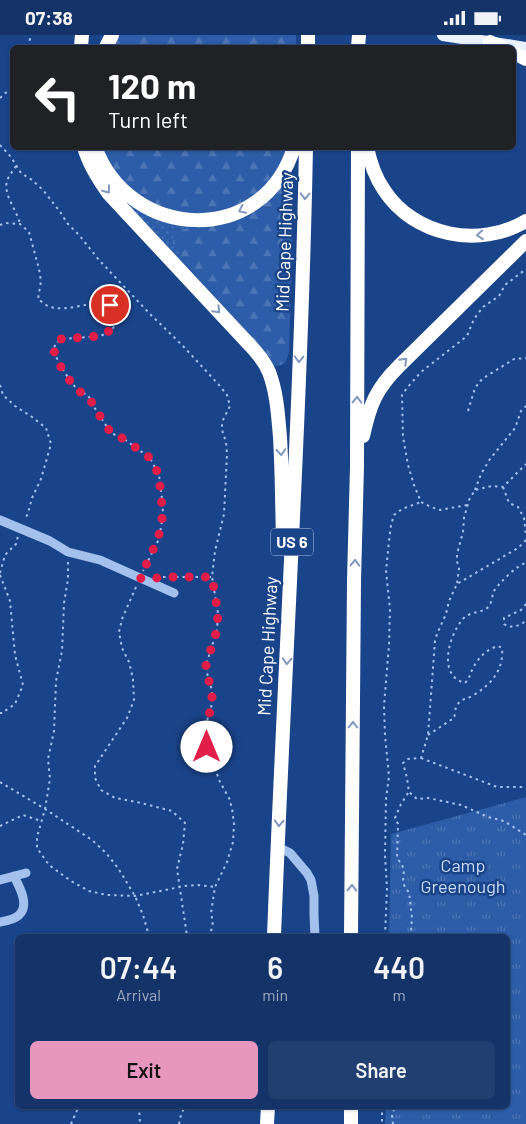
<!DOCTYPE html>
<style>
:root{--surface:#143368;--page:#213f71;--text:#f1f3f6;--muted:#9daac0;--line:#334e7c;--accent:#e797bd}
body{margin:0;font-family:Barlow,sans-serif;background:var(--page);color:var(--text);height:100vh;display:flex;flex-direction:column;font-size:19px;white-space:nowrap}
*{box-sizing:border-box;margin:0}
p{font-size:16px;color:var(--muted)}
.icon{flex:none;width:28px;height:28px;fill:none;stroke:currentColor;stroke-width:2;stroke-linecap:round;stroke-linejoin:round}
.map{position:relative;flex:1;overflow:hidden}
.details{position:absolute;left:15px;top:899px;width:495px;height:175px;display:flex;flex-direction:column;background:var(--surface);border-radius:8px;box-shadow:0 1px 4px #0004,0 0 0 1px var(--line)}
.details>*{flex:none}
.guide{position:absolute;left:10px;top:10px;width:506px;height:105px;border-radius:8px;box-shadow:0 1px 4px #0004,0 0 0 1px var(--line);background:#202124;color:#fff;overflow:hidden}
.pin{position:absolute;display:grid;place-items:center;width:42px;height:42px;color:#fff;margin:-21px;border:2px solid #fff;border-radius:50%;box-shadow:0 1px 5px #0007}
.me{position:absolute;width:55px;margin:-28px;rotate:0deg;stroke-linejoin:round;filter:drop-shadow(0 0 4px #0008)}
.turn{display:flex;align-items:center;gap:18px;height:105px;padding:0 15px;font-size:22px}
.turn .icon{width:65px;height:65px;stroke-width:2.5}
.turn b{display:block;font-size:35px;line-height:42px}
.eta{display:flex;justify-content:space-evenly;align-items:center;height:85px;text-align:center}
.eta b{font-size:30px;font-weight:600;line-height:35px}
.button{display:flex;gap:10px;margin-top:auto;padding:10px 15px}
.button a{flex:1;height:58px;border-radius:8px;background:var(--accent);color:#111;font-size:20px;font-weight:600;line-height:58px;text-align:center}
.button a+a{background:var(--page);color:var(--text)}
.status{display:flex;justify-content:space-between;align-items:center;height:35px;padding:0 25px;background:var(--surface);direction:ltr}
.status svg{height:14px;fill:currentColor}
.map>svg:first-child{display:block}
</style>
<div class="status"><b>07:38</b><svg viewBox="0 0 49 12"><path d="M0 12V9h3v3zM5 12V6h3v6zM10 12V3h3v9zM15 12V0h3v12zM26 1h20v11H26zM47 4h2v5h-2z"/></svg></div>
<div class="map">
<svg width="526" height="1089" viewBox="0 0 526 1089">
<defs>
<pattern id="grass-dots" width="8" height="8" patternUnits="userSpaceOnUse" patternTransform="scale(1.25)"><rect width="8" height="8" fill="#2d5da8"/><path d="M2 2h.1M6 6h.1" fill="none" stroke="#4c75b5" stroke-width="1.8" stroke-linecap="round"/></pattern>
<pattern id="forest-firs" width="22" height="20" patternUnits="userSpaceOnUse" patternTransform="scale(1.25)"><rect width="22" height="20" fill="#2d5da8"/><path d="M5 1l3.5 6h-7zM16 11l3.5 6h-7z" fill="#4c75b5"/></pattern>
<pattern id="park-tufts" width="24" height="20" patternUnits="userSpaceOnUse" patternTransform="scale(1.25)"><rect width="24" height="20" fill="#2d5da8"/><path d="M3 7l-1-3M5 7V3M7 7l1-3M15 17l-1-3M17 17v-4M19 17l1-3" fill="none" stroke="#4c75b5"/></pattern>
</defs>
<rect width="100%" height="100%" fill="#1a448a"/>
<path fill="url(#grass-dots)" d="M 90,113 L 116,156 L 133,171 L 153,182 L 164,186 L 201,191 L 182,224 L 188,233 L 186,233 L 114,158 Z"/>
<path fill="url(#forest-firs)" d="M 118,0 L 296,0 L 296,12 L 113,12 Z
M 101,113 L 288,113 L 275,139 L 253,162 L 226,175 L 212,178 L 187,179 L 151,169 L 124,150 Z
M 291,139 L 294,139 L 294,156 L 289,318 L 285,328 C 281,330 277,332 272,331 L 247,297 L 188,233 L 173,209 L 173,203 L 178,196 L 191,192 L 218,190 L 253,175 L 272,161 L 288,140 Z"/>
<path fill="url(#park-tufts)" d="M 526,762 L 526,1089 L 385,1089 L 386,1071 L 508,1071 L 508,901 L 389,901 L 391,799 Z"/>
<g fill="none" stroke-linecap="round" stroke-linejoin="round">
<path stroke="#a4c0ed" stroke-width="2" stroke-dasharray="2.5 4" stroke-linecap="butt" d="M 28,12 L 31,0
M 0,63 L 12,52
M 0,110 L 11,122 L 21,138 L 32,145 L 43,155 L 61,178 L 67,188 L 79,200 L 99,225 L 149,278 L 183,311 L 219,350 L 227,360 L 230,371 L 222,387 L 222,395 L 226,407 L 227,419 L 224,479 L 215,516 L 212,542 L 218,578 L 217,595 L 206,630 L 208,643 L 212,655 L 212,669 L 206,689 L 207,712 L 220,747 L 229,763 L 232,773 L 234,789 L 233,807 L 227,827 L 215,852 L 211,878 L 213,887 L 210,901
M 16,131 C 13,136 9,140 7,146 C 3,160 17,175 20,189
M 0,190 L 5,188 L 20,189 L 29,197 L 39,234 L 41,246 L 38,264 C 41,266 45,270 48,271 C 69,280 98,259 116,275 L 117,289 L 112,294 L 101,301 L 61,304 L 55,309 L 54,316 L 58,326 L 65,338 L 78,356 L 88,360 L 94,372 L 111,398 L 124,404 L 150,423 L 159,440 L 163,472 L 162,486 L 159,504 L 143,536
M 0,350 L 3,360 L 15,371 L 32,382 L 46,393 L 51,409 L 41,444 L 32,463 L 28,478 L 25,485
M 468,376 L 475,353 L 482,344 L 514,324 L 526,323
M 503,452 L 509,468 L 518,472 L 524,483 L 526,501
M 475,455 L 481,439 L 490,424 L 515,393 L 521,376 L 526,371
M 467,470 L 440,475 L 431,472 L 421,467 L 414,450 L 408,430 L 403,402 L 402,360 L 407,353 L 421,337 L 467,301 L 474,284 L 483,272 L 499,261 L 505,250 L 526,234
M 526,505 L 518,513 L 457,549 L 449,566 L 446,579 L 437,599 L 435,606 L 428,700 L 421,723 L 408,724 L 403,728 L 407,743 L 409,757 L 417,764 L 428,763 L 461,770 L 488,782 L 504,786 L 526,800
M 68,527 L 68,544 L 64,568 L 62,616 L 56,646 L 54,696 L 48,724 L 50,744 L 45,774 L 37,802 L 37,813 L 49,830 L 71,846 L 89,856 L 107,860 L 135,861 L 185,851 L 198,850 L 215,852
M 0,538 L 5,520 L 16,509 L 18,501
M 0,540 L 10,566 L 15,620 L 23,650 L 15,669 L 2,678 L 0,678
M 163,542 L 212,542
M 457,548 L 459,534 L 457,526 L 457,519 L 463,497 L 464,483 L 469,465 L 475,455 L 492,451 L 503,452 L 526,429
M 136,552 L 122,584 L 119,597 L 122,613 L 129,627 L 133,644 L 134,665 L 127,683 L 95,731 L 95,743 L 101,755 L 115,763 L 137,767 L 172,776 L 185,788 L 183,809 L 177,834 L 187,901
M 526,569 L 521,575 L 504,583 L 504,589 C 512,594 518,591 526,586
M 428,700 L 454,683 C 455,680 455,675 456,672 C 460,664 466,664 472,661 C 491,650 504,635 502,613 L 498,611 C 487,614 478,623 473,633 C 470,639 470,643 465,648 C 437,641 449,601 462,585 C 470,575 483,579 489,571 C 492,567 492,560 494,556 C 499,548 518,529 526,528
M 421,723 L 497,752 L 526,752
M 0,747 L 45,774 L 92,805 L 106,818 L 118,833 L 135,861 L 143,880 L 149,901
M 408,758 L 401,769 L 395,783 L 398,789 L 397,823 L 402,830 L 404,835 L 403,846 L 405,853 L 409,857 L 412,883 L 411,896 L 408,901
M 0,791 L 23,780 L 41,786
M 385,901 L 387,854 L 385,820 L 386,764 L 389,741 L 385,700 L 384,671 L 389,610 L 390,574 L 386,536 L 389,506 L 391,490 L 394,480 L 402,474 L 421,467
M 139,1071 L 140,1089
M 382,1071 L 382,1089
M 71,1089 L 79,1071
M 179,1089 L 181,1080 L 185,1071
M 393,1089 L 392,1081 L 395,1071"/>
<path stroke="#a4c0ed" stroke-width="9" d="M 0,485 L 50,506 L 68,517 L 100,525 L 174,558
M 277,814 L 284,815 L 290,818 L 307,838 L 311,845 L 314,861 L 314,880 L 315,901
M 0,845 L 26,838
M 0,887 C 6,886 15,884 19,880 C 30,870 19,851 14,841"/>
<path stroke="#eaf1ff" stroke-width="12" d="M 443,0 L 526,13"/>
<path stroke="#fff" stroke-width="14" d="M 490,7 L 501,12
M 81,12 L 82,0
M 106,12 L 112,0
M 308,12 L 308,0
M 358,12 L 359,0
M 514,18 L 526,24
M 84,112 C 89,130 98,144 109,159 L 246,306 C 255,315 264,325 269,337 C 277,358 278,380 280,402 C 282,435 282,469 283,502
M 95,112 C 130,207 264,212 294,112
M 367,112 C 370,127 375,142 384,155 C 414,201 479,214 526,186
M 363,401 C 370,369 376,354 399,331 L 526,206
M 274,901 C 284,638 301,376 306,112
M 351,901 L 354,546 L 357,431 L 358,112
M 351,1071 L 351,1089
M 267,1089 L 268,1071"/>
</g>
<defs><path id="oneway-chevron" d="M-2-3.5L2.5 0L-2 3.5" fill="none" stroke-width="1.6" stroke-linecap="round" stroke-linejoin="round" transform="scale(1.25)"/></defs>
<g stroke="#8198bf">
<use href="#oneway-chevron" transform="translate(107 155) rotate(52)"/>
<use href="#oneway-chevron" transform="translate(305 161) rotate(91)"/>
<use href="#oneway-chevron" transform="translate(242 175) rotate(154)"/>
<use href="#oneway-chevron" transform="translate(480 200) rotate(175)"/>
<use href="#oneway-chevron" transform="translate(217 275) rotate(47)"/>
<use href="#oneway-chevron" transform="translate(299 324) rotate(92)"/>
<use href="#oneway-chevron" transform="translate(404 326) rotate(-45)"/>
<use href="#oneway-chevron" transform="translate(357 365) rotate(-89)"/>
<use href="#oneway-chevron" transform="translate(281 417) rotate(86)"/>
<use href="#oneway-chevron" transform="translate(355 528) rotate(-89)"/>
<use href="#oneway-chevron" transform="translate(287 626) rotate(93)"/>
<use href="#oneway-chevron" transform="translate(353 690) rotate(-90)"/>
<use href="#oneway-chevron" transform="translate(279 788) rotate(93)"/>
<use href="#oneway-chevron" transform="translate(352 853) rotate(-89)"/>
</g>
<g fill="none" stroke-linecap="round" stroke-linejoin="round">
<path stroke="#e11d48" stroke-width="9" stroke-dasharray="0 16.2" d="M 110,270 C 117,276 117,281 117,289 L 112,294 L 101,301 L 61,304 L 55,309 L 54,316 L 58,326 L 64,338 L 78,356 L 88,360 L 94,372 L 111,398 L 124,404 L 150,423 L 159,440 L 162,472 L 162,486 L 158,504 L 140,543 L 143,544 L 168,542 L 212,542 L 218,578 L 217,595 L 206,630 L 208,643 L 212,655 L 212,670 L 206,689 L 207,712"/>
</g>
<g text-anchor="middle" stroke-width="5" stroke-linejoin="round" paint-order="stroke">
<rect fill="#1a448a" stroke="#bac7dc" stroke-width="1" x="271" y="493.5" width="42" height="27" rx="4"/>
<g font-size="16" font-weight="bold" fill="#fff">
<text x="292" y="513">US 6</text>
</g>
<g font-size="18" fill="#fff" stroke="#1a448a">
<text transform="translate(285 207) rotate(-88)" y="6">Mid Cape Highway</text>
<text transform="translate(268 611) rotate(-87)" y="6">Mid Cape Highway</text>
</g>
<g font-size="18" fill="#cadcf9" stroke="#1a448a">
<text x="463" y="837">Camp<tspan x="463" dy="21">Greenough</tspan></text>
</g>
</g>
</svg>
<div class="pin" style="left:110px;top:270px;background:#d93025"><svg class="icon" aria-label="arrive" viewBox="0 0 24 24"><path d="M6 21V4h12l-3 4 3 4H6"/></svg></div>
<svg class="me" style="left:207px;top:712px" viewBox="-20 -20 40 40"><circle r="19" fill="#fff"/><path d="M0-13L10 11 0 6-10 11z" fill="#e11d48"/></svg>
<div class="guide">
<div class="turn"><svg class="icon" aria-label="left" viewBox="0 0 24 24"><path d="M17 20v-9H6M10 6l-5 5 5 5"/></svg><div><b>120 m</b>Turn left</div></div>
</div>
<section class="details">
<div class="eta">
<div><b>07:44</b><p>Arrival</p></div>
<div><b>6</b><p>min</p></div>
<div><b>440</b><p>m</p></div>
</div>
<div class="button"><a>Exit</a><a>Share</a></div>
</section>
</div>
